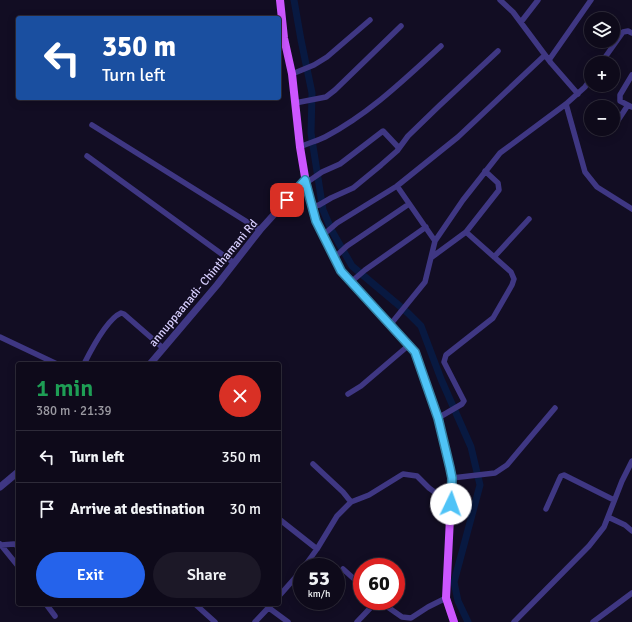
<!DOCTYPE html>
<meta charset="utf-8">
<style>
:root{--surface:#0e0a1a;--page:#1c1827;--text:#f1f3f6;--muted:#9b9aa2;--line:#2e2b39;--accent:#2563eb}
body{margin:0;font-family:Signika,sans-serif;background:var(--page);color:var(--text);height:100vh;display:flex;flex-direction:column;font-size:15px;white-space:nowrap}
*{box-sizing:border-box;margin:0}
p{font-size:13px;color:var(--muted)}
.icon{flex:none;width:22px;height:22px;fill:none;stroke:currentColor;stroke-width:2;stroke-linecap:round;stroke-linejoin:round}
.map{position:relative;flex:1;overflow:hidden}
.panel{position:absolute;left:16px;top:362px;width:265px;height:244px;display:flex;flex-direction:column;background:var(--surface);border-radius:4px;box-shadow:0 2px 10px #0003,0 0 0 1px var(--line)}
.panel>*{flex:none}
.banner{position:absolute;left:16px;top:16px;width:265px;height:84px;border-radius:4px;box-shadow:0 2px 10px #0003,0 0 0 1px var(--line);background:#1a4fa0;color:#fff;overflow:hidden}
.tools{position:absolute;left:584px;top:12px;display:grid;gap:8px}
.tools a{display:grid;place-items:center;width:36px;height:36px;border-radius:50%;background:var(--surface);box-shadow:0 2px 10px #0003,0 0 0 1px var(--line);font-size:20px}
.speed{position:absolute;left:293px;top:558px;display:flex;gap:8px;font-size:20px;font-weight:700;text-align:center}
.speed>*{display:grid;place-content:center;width:52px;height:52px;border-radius:50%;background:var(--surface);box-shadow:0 2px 10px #0003,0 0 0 1px var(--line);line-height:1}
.speed small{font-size:10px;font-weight:400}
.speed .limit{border:6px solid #d22;background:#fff;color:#111}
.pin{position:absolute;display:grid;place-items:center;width:34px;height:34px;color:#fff;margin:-17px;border-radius:8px;box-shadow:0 2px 6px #0006}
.me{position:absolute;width:44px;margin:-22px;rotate:3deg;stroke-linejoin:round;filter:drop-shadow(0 0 3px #0008)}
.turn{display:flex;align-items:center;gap:14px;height:84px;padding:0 20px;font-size:18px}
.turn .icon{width:52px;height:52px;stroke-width:2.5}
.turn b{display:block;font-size:28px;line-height:34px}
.round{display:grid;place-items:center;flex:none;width:42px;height:42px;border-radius:21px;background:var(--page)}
.head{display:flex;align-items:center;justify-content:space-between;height:68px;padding:0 20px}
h1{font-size:24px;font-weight:600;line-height:30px;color:#1e9e55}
.cta{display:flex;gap:8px;margin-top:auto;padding:8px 20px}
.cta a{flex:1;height:46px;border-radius:24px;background:var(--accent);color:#fff;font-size:16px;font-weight:600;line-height:46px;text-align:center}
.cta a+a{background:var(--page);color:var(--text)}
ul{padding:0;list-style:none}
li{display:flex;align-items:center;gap:12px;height:52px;padding:0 20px;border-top:1px solid var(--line)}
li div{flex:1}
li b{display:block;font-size:15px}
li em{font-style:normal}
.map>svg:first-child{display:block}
</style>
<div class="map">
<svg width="632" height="622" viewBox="0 0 632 622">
<rect width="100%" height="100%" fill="#120d23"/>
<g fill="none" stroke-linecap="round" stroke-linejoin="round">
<path stroke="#081941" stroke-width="7" d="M 294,0 L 301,40 L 312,93 L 311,133 L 323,210 L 332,231 L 352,266 L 408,313 L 421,326 L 441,379 L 471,447 L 480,485 L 454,582 L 458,601 L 468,622"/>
<path stroke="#3f3783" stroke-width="5.5" d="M 500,0 L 513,12 L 551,63 L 578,94
M 521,22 L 538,0
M 549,60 L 591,0
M 601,63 L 623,32 L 628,31 L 632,33
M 292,74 L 314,65 L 327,57 L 370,20
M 632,75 L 620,95 L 620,101 L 632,107
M 295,103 L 326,97 L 335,90 L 401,26
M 566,104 L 585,172 L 597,187 L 632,209
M 92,125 L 260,230
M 613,128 L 628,105
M 300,147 C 308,143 317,141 325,137 C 369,114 405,79 441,46
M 87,156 L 234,263
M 306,183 L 322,172 L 340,164 L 383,131 L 399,148
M 397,186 L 458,137 L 545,55
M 311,207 L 319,205 L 331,198 L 353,188 L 381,165 L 397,151 L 408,136 L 439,106 L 498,51
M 322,236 L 337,223 L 397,186 L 435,241
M 432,257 L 466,232 L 499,190 L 498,183 L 485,171
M 494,257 L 529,219
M 334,258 L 347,246 L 409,204
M 351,282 L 365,270 L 426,227
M 390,325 L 425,282 L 435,241 L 463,200 L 500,153 L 566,104 L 585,87 L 591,78
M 0,337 L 57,364
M 84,364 C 91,350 107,319 121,313 L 124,314 L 163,348
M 348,394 L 361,386 L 409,345
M 438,418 L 462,404 L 464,401 L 444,362 L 446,355 L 493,318 L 512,285 L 514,279 L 511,272 L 466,232
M 313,464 L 343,492 L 351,502
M 452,478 L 495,473 L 507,465 L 555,408
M 546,509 L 559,480 L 561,476 L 564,475 L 614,500
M 608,517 L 625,525 L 632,531
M 279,519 L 317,549
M 0,544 L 18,566
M 1,545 L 14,544 L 18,546
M 304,567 L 317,549 L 337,516 L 351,502 L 369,495 L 403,474 L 417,476 L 429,488 L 451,504
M 343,569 L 362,586
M 279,596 L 302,570
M 379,601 L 402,617 L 411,618 L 428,607 L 446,598
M 46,604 L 55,616
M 195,604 L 215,622
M 269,608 L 288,622
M 255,622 L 272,604
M 357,622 L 377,601
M 514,622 L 589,546 L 604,527 L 622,481 L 632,461
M 593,622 L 632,593"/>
<path stroke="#3f3783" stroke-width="7" d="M 150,364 L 217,285 L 260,230 L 305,180
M 0,487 L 18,472"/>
<path stroke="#cc56ff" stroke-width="8" d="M 280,0 L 284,38 L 292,74 L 300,147 L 306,183 L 316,221 L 341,271 L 415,352 L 438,418 L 452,478 L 446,598 L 454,622"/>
</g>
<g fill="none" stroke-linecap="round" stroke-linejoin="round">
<g stroke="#337fa1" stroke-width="10">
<path id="route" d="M 287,200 L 305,180 L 316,221 L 341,271 L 415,352 L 438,418 L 450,468 L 452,478 L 451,504"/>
</g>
<use href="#route" stroke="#4fc3f7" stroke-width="7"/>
</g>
<g text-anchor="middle" stroke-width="3" stroke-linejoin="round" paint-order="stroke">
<g font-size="12" fill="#d8cfff" stroke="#120d23">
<text transform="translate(203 283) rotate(-50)" y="4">annuppaanadi- Chinthamani Rd</text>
</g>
</g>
</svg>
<div class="tools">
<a><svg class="icon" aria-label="layers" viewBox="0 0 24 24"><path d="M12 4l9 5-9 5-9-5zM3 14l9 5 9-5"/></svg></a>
<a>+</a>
<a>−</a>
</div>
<div class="speed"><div>53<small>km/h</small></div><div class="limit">60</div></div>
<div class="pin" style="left:287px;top:200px;background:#d93025"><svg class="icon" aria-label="arrive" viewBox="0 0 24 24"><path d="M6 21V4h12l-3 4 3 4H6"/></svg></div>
<svg class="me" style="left:451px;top:504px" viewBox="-20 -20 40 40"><circle r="19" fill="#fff"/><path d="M0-13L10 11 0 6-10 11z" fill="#4fc3f7"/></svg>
<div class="banner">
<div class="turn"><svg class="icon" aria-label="left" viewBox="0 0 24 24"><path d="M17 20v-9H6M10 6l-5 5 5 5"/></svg><div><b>350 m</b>Turn left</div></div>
</div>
<section class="panel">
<div class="head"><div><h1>1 min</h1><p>380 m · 21:39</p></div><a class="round" style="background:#d93025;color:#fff"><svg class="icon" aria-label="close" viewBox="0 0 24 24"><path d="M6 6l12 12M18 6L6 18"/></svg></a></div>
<ul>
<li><svg class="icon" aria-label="left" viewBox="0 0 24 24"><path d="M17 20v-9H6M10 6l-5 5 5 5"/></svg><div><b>Turn left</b></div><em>350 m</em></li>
<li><svg class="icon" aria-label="arrive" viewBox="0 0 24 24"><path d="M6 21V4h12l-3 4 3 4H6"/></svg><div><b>Arrive at destination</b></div><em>30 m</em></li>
</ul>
<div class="cta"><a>Exit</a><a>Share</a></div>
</section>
</div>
